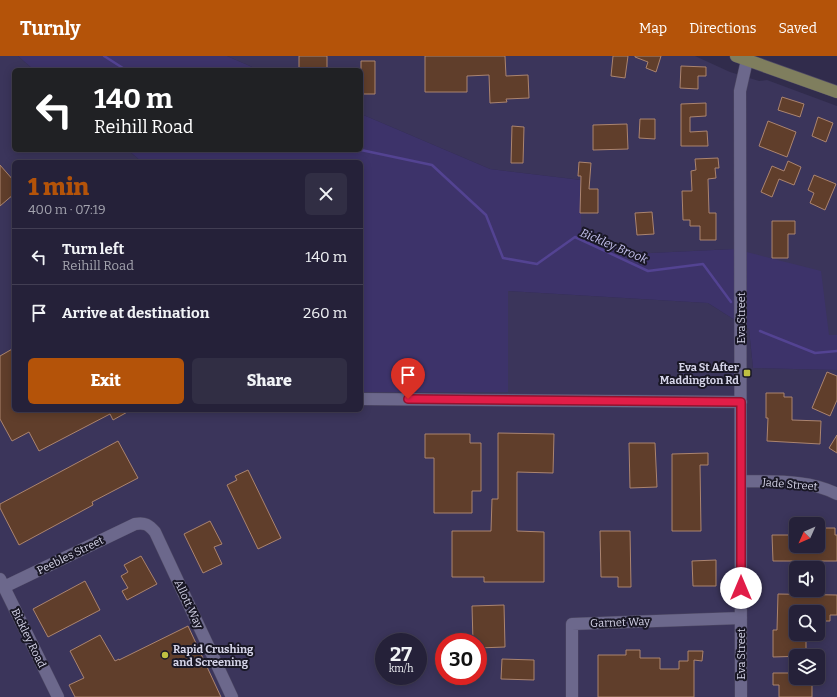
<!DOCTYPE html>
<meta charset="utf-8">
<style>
:root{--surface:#252139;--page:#312e44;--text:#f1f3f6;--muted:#a3a3ae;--line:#423e53;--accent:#b45309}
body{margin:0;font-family:Bitter,serif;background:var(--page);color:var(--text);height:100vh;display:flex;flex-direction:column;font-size:15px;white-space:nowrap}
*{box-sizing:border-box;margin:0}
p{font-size:13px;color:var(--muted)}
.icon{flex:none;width:22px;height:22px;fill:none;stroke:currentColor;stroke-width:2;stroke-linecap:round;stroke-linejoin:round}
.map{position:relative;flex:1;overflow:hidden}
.details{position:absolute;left:12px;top:104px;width:351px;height:252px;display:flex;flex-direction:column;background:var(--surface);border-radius:6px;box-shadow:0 2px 10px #0003,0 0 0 1px var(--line)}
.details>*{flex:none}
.top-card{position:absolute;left:12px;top:12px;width:351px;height:84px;border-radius:6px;box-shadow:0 2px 10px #0003,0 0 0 1px var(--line);background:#202124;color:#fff;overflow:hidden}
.needle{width:26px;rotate:225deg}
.fabs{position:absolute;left:789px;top:461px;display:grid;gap:8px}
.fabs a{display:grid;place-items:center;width:36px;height:36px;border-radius:6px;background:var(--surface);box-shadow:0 2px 10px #0003,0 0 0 1px var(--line);font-size:20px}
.speed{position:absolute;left:375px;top:577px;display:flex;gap:8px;font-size:20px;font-weight:700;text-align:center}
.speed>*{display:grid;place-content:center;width:52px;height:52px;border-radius:50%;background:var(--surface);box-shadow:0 2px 10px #0003,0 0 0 1px var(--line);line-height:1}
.speed small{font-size:10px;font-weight:400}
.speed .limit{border:6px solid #d22;background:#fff;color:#111}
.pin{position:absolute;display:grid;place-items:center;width:34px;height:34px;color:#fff;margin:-41px -17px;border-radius:50% 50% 50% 0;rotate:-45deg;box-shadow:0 0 4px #0007}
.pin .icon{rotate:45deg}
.me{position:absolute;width:44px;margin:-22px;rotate:0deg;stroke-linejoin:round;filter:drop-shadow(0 0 3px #0008)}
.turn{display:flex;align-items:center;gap:14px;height:84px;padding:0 16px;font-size:18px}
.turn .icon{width:52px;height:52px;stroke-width:2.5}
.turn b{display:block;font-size:28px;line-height:34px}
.round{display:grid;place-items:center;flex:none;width:42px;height:42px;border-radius:6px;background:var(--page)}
.headline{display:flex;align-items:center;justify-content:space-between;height:68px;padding:0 16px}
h1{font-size:24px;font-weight:800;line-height:30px;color:var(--accent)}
.action{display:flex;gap:8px;margin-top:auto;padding:8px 16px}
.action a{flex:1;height:46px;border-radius:6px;background:var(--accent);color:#fff;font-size:16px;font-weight:800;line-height:46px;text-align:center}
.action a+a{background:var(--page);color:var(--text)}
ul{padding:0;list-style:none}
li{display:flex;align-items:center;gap:12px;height:56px;padding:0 16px;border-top:1px solid var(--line)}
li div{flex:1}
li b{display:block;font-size:15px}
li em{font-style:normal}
header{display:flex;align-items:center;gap:24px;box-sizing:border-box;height:56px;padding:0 20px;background:var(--accent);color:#fff}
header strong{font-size:19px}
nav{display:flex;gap:22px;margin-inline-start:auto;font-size:14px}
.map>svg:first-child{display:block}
</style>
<header>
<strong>Turnly</strong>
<nav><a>Map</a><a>Directions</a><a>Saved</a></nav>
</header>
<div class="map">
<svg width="837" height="641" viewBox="0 0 837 641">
<rect width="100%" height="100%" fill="#312c4c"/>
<path fill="#3b355b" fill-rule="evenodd" d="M 0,0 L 18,0 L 34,14 L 14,14 L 14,94 L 128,94 L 142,106 L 14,106 L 14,354 L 361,354 L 361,336 L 507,336 L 508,235 L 708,247 L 749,273 L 753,312 L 837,314 L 837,641 L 0,641 ZM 796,468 L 818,468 L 818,490 L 796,490 ZM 796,512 L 818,512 L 818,534 L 796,534 ZM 796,556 L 818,556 L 818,578 L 796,578 ZM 384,586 L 418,586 L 418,620 L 384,620 ZM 444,586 L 478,586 L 478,620 L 444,620 ZM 796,600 L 818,600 L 818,622 L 796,622 Z
M 227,0 L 695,0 L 730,16 L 759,25 L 767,24 L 837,50 L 837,279 L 829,279 L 735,193 L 630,198 L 581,172 L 581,124 L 490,113 L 361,58 L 361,14 L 259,14 Z"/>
<path fill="#3d336a" d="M 18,0 L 227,0 L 259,14 L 34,14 Z
M 361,58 L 490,113 L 581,124 L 581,172 L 630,198 L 735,193 L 821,215 L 829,279 L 837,279 L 837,314 L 753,312 L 749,273 L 708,247 L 508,235 L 508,336 L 361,336 L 361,106 L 142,106 L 128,94 L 361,94 Z"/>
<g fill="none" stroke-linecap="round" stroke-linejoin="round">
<path stroke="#534392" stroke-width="2.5" d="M 104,0 L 126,14
M 361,94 L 432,109 L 486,159 L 503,202 L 537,208 L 575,181 L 648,215 L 703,208 L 731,246
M 760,275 L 815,297 L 837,295"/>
</g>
<path fill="#603e2b" stroke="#ab846f" d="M 299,0 L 327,0 L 327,14 L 299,14 Z
M 425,0 L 505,0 L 506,20 L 528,19 L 529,42 L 506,43 L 507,46 L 490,47 L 489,19 L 467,20 L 467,36 L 425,36 Z
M 613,0 L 628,0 L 625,22 L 611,20 Z
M 635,0 L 661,0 L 656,16 L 646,12 L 648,6 L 635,1 Z
M 361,5 L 375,5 L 375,38 L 361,38 Z
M 681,10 L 706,11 L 706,20 L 698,20 L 698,33 L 680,32 Z
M 782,41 L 804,48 L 800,61 L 778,54 Z
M 706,47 L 706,60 L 690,61 L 690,76 L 707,75 L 708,90 L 681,90 L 681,48 Z
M 818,61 L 833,67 L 826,86 L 812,80 Z
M 640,63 L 655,63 L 655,83 L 639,82 Z
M 768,65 L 796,76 L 787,101 L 759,90 Z
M 627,68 L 628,93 L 593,94 L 593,69 Z
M 512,70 L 524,71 L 523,107 L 511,107 Z
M 718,102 L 719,112 L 715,112 L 716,122 L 708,123 L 709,157 L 716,157 L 716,184 L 700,184 L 700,170 L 690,170 L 690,164 L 683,164 L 682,135 L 692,135 L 691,115 L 696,114 L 695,103 Z
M 788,105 L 801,111 L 794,129 L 779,123 L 772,141 L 761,136 L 772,110 L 784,115 Z
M 579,106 L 591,107 L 589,133 L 598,133 L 598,157 L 580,157 L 581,120 L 578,120 Z
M 0,109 L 14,125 L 14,138 L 0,150 Z
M 814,119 L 836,128 L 825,154 L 810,147 L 814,137 L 808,134 Z
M 652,156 L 654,178 L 637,179 L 635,157 Z
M 772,165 L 795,165 L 795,178 L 788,178 L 788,202 L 772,202 Z
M 14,292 L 14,354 L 131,354 L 113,364 L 110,358 L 39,395 L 29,376 L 12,385 L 0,363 L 0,300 Z
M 827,316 L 837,320 L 837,344 L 830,360 L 812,352 Z
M 766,337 L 784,337 L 784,341 L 792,341 L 792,364 L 821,365 L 820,388 L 767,385 L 768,362 L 766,362 Z
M 498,377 L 554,378 L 553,417 L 517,416 L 517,475 L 544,476 L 544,526 L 484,526 L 484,521 L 452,521 L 452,475 L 491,475 L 492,443 L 498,443 Z
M 425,378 L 470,378 L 470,387 L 481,387 L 481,435 L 472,435 L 472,457 L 434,457 L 434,402 L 425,402 Z
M 837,379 L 837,397 L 829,392 Z
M 118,385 L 138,422 L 92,446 L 93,449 L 19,489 L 0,452 L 0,448 Z
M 629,387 L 655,387 L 657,431 L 630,432 Z
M 708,397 L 708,409 L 700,409 L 701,475 L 672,475 L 672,398 Z
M 248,414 L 281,482 L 258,493 L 227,429 L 237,424 L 235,420 Z
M 210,465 L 222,488 L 214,491 L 222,508 L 203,517 L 184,478 Z
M 818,472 L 835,472 L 835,479 L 837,479 L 837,505 L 773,505 L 772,479 L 796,479 L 796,490 L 818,490 Z
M 600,475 L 630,475 L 631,531 L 618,531 L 618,521 L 601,521 Z
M 141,500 L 157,528 L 127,544 L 122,535 L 128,532 L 121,520 L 128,516 L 124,509 Z
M 716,504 L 716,530 L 693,530 L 692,505 Z
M 85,525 L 100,554 L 48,581 L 33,553 Z
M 778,538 L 837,539 L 837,559 L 830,559 L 830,565 L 818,565 L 818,556 L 796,556 L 796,578 L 806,578 L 806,600 L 773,601 L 773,574 L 777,574 Z
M 504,549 L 505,591 L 478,592 L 478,586 L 473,586 L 472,550 Z
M 188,570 L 221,641 L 75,641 L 69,629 L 84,622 L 70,595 L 100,579 L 115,605 L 119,603 L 119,604 Z
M 626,594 L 640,594 L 640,602 L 660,602 L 660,613 L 679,613 L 679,605 L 688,605 L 688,595 L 703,595 L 702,605 L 694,604 L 694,641 L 598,641 L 598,599 L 626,599 Z
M 502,603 L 534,604 L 534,624 L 501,623 Z
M 773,617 L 796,617 L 796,622 L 812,622 L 812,641 L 779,641 L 779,629 L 773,629 Z"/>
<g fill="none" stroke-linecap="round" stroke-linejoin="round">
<g stroke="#4e4964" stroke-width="13">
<path id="minor" d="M 361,343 L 741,346
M 741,425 C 773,426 808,423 837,438
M 0,523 L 58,641
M 4,531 L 135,468 C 145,466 149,469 155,476 L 232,641
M 572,641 L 572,568 L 741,562
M 741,641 L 740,35 L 747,4"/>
</g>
<g stroke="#4e4964" stroke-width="13">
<path id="major" d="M 736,0 L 837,36"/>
</g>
<use href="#minor" stroke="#6c688c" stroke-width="12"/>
<use href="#major" stroke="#7f7e5e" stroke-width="12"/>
</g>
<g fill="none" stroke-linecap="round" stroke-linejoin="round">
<g stroke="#92132f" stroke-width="10">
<path id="route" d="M 408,343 L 741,346 L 741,532"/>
</g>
<use href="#route" stroke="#e11d48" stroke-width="7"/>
</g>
<g fill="#bebf42" stroke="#191725" stroke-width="1.5">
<rect x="743" y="313" width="8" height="8" rx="2"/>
<circle cx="165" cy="599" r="4"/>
</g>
<g text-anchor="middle" stroke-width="4" stroke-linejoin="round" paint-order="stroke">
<g font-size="11" fill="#d5d4e8" stroke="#191725">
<text transform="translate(741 262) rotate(-90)" y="4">Eva Street</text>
<text transform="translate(790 428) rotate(5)" y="4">Jade Street</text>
<text transform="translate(70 499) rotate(-26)" y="4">Peebles Street</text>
<text transform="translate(189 548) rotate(65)" y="4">Allott Way</text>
<text transform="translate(620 566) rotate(-2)" y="4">Garnet Way</text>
<text transform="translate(29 582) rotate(64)" y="4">Bickley Road</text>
<text transform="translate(741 598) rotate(-90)" y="4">Eva Street</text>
</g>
<g font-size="11" font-weight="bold" fill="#d5d4e8" stroke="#191725" text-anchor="end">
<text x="739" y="315">Eva St After<tspan x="739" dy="13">Maddington Rd</tspan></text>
<text x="173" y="597" text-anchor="start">Rapid Crushing<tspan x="173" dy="13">and Screening</tspan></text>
</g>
<g font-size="12" font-style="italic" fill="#c5c1ed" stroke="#191725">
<text transform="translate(614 190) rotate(23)" y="4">Bickley Brook</text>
</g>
</g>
</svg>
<div class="fabs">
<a><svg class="needle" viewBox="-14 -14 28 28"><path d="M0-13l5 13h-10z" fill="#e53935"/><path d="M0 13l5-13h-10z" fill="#a3a3ae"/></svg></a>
<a><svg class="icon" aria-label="sound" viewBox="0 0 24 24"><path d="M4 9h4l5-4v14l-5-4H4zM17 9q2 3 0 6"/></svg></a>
<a><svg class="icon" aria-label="search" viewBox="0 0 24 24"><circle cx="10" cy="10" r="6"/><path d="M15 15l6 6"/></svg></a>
<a><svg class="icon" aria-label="layers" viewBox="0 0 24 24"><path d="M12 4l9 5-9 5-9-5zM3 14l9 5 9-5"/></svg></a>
</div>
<div class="speed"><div>27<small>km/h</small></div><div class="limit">30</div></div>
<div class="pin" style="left:408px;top:343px;background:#d93025"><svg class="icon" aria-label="arrive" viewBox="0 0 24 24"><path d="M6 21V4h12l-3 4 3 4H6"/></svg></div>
<svg class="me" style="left:741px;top:532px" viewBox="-20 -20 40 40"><circle r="19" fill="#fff"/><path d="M0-13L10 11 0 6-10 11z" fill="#e11d48"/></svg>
<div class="top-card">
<div class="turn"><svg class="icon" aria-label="left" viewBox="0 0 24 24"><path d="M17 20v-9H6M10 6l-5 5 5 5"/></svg><div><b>140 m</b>Reihill Road</div></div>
</div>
<section class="details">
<div class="headline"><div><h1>1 min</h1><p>400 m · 07:19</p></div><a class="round"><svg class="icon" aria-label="close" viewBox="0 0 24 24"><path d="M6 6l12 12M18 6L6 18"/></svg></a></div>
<ul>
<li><svg class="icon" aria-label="left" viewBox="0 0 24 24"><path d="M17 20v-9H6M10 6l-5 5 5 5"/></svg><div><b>Turn left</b><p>Reihill Road</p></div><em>140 m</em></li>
<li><svg class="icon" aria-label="arrive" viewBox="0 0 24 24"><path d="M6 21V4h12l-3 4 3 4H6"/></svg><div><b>Arrive at destination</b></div><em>260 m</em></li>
</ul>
<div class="action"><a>Exit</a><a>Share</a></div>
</section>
</div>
